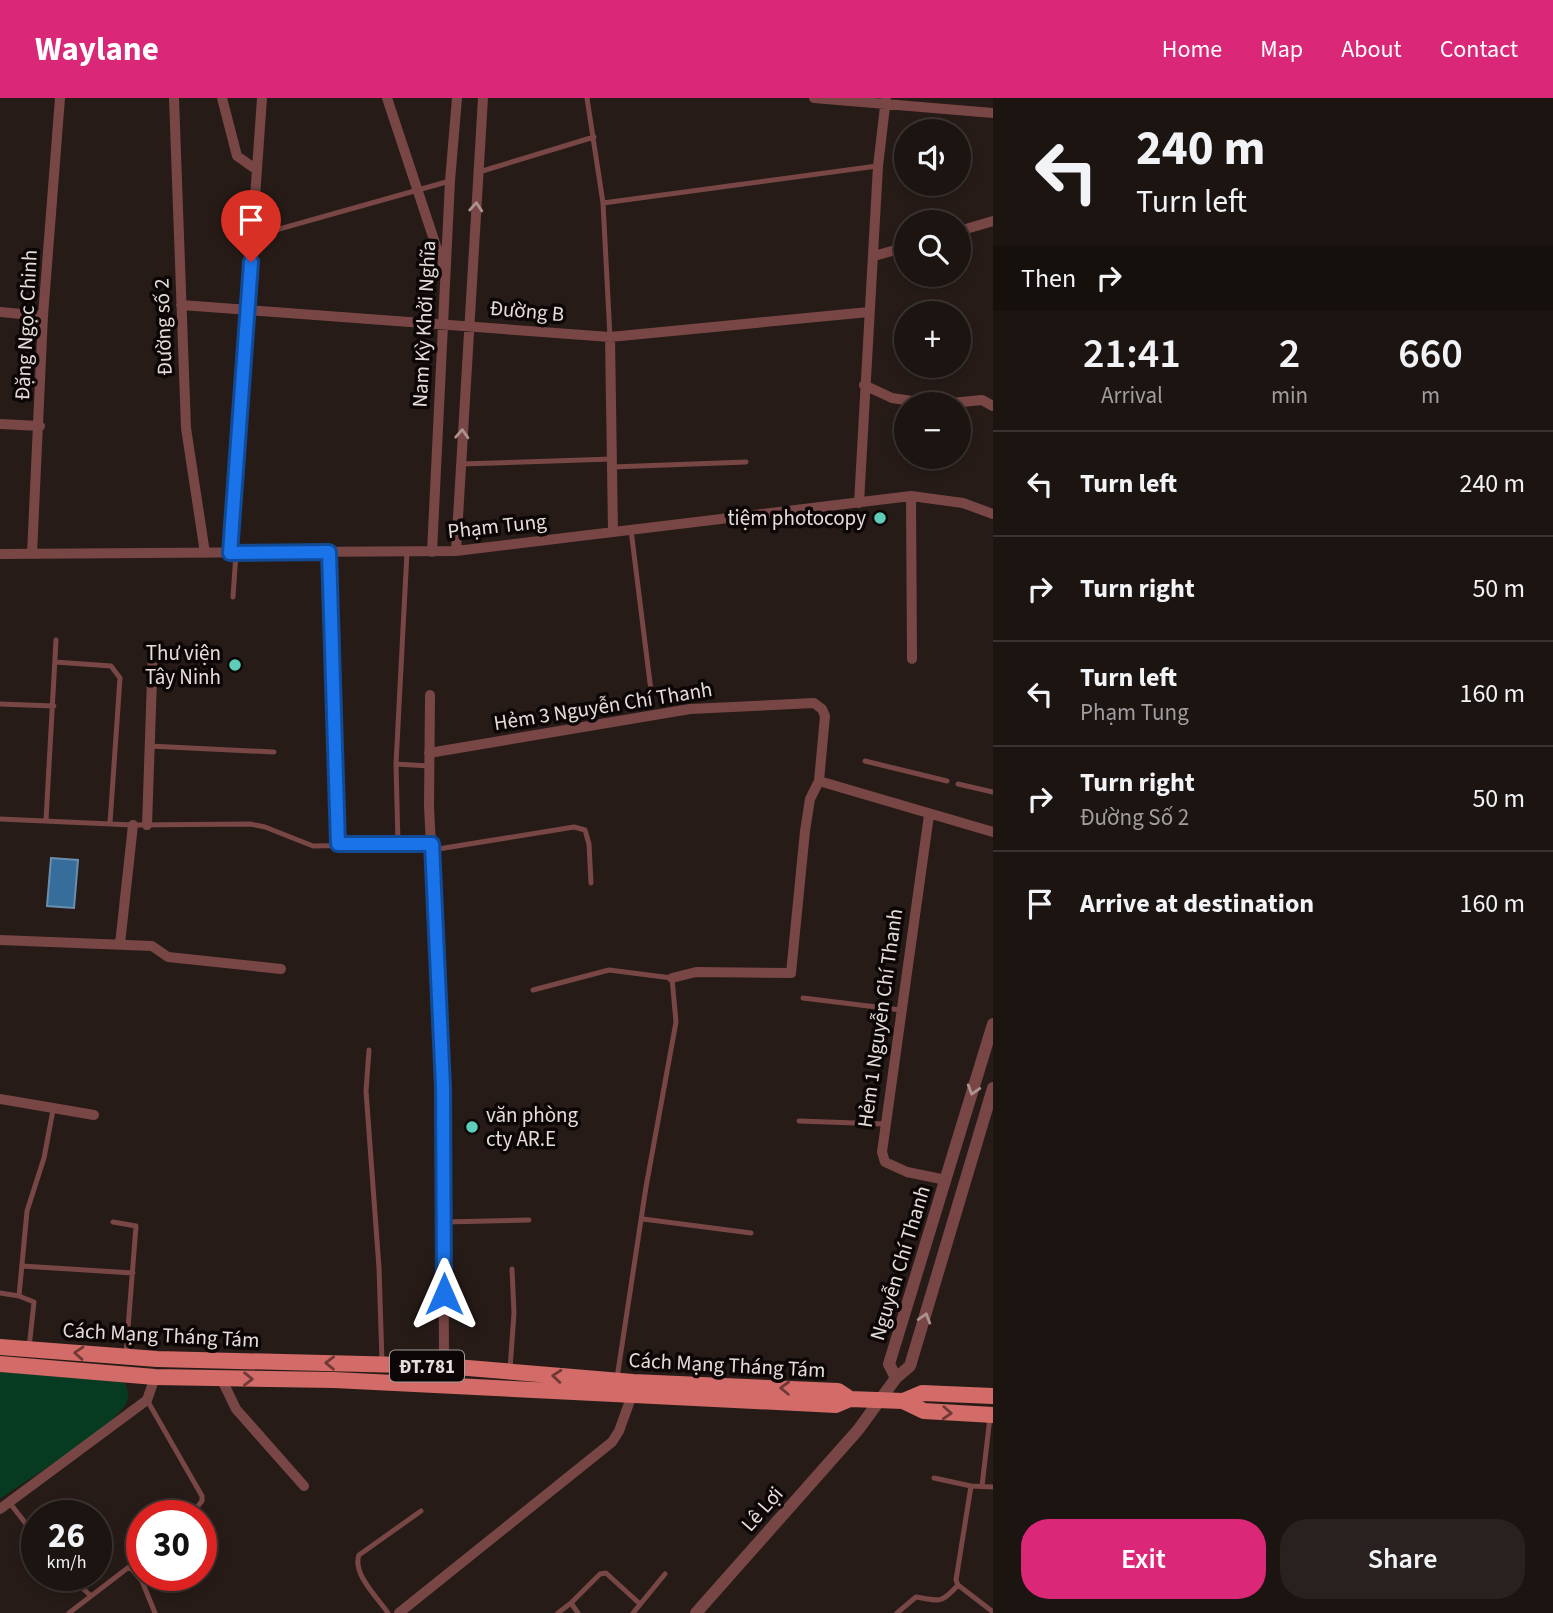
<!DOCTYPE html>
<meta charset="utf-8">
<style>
:root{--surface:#1c1411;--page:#29211f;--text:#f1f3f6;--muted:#a09e9f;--line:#3a3331;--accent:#db2777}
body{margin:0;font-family:"Source Sans 3",sans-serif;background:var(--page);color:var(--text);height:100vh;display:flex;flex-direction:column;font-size:26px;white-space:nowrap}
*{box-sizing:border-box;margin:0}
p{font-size:23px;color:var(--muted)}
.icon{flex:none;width:38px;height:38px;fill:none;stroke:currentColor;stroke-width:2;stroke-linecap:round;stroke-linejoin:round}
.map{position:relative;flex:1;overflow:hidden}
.details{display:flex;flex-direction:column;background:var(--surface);width:560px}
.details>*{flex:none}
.hud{background:#1c1411;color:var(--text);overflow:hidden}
.tools{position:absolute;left:894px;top:21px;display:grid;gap:14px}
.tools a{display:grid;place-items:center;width:77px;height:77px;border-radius:50%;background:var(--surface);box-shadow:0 4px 10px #0003,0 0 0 2px var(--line);font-size:35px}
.speed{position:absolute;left:21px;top:1402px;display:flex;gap:14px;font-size:35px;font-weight:700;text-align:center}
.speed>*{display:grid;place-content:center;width:91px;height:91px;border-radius:50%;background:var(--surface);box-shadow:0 4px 10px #0003,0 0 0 2px var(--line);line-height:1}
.speed small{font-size:18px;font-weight:400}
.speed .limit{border:10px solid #d22;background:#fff;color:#111}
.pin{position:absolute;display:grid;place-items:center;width:60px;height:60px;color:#fff;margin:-72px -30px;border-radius:50% 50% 50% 0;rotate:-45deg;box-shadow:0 0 7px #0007}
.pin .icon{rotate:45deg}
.me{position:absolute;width:77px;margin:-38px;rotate:0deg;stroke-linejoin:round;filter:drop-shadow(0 0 5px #0008)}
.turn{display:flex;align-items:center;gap:24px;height:147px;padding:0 28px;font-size:32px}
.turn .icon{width:91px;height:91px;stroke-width:2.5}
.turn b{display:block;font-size:49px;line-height:60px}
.then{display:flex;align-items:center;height:66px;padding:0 28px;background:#0003;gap:14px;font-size:26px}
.eta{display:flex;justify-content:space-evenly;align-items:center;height:119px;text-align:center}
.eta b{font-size:42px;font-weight:600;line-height:49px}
.cta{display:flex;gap:14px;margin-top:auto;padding:14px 28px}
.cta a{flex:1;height:80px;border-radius:28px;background:var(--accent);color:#fff;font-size:28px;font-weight:600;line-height:80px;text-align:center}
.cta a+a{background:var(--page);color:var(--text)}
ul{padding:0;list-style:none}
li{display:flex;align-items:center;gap:21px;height:105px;padding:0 28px;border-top:2px solid var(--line)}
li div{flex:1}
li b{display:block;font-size:26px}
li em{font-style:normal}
header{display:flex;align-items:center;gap:42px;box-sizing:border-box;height:98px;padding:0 35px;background:var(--accent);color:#fff}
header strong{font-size:33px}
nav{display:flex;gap:38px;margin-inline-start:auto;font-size:24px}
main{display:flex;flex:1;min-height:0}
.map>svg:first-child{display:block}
</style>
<header>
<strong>Waylane</strong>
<nav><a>Home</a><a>Map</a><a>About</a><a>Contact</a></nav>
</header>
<main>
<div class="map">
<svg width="993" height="1515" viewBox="0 0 993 1515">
<rect width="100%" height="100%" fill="#261b17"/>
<path fill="#063b21" d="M 0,1274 L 113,1281 L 125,1285 C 128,1292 130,1299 126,1306 C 110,1332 29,1380 0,1401 Z"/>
<path fill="#366d9b" stroke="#6a8fae" stroke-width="2" d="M 51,760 L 78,762 L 74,810 L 47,808 Z"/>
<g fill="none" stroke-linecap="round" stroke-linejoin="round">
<path stroke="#784644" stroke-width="5" d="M 587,0 L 603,105 L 610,239
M 479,74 L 594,39
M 603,105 L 877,68
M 254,138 L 450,83
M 461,366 L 612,361
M 612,369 L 746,364
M 631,432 L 651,593
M 329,454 L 338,746
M 233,499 L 236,455
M 55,564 L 111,568 L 120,580 L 110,725
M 0,606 L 54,608
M 149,648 L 274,654
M 865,663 L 947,683
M 396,666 L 407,454
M 958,686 L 993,694
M 0,721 L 133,727 L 250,726 L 265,729 L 313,748 L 432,746
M 46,722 L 56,542
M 398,746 L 396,666 L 429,668
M 432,752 L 574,729 L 585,732 L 589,746 L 591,785
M 533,892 L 609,872 L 672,880 L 676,924 L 646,1089 L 617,1280
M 803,900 L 901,912
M 369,952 L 366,993 L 379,1170 L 382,1263
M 799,1023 L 884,1026
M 643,1121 L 751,1135
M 113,1124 L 136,1128 L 126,1256
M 444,1124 L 529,1122
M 22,1168 L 133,1175
M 0,1195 L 19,1198
M 29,1250 L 34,1204 L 19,1198 L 27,1113 L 44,1060 L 53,1012
M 510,1271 L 514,1215 L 512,1171
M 147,1302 L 202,1398 L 202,1403 L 190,1418
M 934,1380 L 971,1388
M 982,1388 L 990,1319
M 993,1389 L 971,1388 L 956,1482 L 958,1487 L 993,1514
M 9,1404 L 37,1440
M 130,1469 L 142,1483 L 155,1515
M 68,1477 L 91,1498
M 69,1515 L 142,1459
M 388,1515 C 378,1500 352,1476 359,1457 L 421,1413
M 558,1515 L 571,1505
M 578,1515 L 571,1505 L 600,1476 L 606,1475 L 640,1506
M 633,1515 L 665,1476
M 897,1515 L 916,1499 C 940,1503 941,1506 958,1487"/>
<path stroke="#784644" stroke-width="10" d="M 174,0 L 186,330 L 205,455
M 222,0 L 237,58 L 257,72
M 387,0 L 444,172
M 814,0 L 993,15
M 959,133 L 993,123
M 874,158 L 906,149
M 181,207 L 610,239 L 869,214
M 0,214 L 43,218
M 610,239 L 613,434
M 864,287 L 892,300 L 932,306
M 941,306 L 982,302 L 993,308
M 0,326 L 40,328
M 911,398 L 912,561
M 859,405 L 878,68 L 886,0
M 456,453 L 483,0
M 432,454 L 450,83 L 457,0
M 230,455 L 262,0
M 0,456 L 456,453 L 911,398 L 963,405 L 993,416
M 32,456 L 43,218 L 60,0
M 430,597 L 429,708 L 443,989 L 444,1268
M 429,655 L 690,611 L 814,605 L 822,611 L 825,618 L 819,683 L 810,701 L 805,733 L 791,875 L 696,874 L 672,880
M 819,683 L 993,734
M 929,717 L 882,1054 L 885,1064 L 907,1074 L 946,1082
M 147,727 L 153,552
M 0,842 L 152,848 L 168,859 L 281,871
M 120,846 L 133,727
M 0,1001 L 94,1017
M 221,1280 L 236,1311 L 304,1388
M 0,1411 L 147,1302 L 155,1279
M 399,1515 L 612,1344 L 619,1333 L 632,1297"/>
<path stroke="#784644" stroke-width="12" d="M 896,1280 L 889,1266 L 993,926
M 696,1515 L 858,1332 L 896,1280 L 910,1268 L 993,990"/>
<path stroke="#d36b68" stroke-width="16" d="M 0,1249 L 157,1261 L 444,1268 L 633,1284 L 838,1293 L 850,1301
M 0,1266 L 155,1279 L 334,1282 L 836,1307 L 850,1301 L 903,1303 L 924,1313 L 993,1317
M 903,1303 L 922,1295 L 993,1298"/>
</g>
<defs><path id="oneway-chevron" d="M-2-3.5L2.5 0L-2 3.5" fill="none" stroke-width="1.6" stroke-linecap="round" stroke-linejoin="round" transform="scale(1.75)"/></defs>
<g stroke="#ae928f">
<use href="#oneway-chevron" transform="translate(476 109) rotate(-86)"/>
<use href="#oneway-chevron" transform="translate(462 336) rotate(-87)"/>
<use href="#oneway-chevron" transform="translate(973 992) rotate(107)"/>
<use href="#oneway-chevron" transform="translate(925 1220) rotate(-73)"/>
</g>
<g stroke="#703937">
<use href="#oneway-chevron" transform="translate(79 1255) rotate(-176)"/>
<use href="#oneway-chevron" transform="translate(330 1265) rotate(-179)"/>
<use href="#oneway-chevron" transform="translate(557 1278) rotate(-175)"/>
<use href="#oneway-chevron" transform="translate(248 1281) rotate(1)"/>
<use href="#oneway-chevron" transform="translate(785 1290) rotate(-178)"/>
<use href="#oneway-chevron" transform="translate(947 1315) rotate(3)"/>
</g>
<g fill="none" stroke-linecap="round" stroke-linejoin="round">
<g stroke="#114b97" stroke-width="18">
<path id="route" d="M 251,164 L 230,455 L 329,454 L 338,746 L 432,746 L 443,989 L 444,1196"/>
</g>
<use href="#route" stroke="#1a73e8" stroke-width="12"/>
</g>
<g fill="#5cceba" stroke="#0c0706" stroke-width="2.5">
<circle cx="880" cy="420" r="7"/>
<circle cx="235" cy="567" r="7"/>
<circle cx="472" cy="1029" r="7"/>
</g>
<g text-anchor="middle" stroke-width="7" stroke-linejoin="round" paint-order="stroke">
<rect fill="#0c0706" stroke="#a49d9a" stroke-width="2" x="390" y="1252.5" width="74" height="31" rx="5"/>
<g font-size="19" font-weight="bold" fill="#e5ddda">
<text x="427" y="1275">ĐT.781</text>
</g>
<g font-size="21" fill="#e5ddda" stroke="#0c0706">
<text transform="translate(527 213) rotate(5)" y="7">Đường B</text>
<text transform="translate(424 226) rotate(-87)" y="7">Nam Kỳ Khởi Nghĩa</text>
<text transform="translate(26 227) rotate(-87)" y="7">Đặng Ngọc Chinh</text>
<text transform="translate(163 229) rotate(-92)" y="7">Đường số 2</text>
<text transform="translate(497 428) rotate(-6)" y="7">Phạm Tung</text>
<text transform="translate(603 608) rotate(-9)" y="7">Hẻm 3 Nguyễn Chí Thanh</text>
<text transform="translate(880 920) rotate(-82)" y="7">Hẻm 1 Nguyễn Chí Thanh</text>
<text transform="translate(900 1165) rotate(-73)" y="7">Nguyễn Chí Thanh</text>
<text transform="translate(161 1237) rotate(3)" y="7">Cách Mạng Tháng Tám</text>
<text transform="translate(727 1267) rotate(3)" y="7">Cách Mạng Tháng Tám</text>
<text transform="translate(762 1411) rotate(-49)" y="7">Lê Lợi</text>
</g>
<g font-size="21" fill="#e5ddda" stroke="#0c0706" text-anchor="end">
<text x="866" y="427">tiệm photocopy</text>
<text x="221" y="562">Thư viện<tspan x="221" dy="24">Tây Ninh</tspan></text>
<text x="486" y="1024" text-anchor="start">văn phòng<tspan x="486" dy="24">cty AR.E</tspan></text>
</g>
</g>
</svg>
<div class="tools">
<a><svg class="icon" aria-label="sound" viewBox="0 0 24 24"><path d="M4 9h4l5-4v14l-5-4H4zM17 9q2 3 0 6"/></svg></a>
<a><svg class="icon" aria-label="search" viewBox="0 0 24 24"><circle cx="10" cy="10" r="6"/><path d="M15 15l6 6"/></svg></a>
<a>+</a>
<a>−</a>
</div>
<div class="speed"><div>26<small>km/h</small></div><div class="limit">30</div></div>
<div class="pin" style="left:251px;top:164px;background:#d93025"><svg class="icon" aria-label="arrive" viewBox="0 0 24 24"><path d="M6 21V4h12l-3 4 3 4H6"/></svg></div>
<svg class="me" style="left:444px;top:1196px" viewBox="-20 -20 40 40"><path d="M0-17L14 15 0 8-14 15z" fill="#1a73e8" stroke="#fff" stroke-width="4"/></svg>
</div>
<section class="details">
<div class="hud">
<div class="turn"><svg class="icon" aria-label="left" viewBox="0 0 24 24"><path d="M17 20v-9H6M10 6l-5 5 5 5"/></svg><div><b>240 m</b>Turn left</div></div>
<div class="then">Then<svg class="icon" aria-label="right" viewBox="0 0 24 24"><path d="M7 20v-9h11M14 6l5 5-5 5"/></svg></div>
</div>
<div class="eta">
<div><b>21:41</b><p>Arrival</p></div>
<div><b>2</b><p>min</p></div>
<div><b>660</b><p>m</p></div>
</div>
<ul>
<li><svg class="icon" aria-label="left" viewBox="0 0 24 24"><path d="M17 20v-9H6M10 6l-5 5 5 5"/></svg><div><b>Turn left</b></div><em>240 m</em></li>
<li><svg class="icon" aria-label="right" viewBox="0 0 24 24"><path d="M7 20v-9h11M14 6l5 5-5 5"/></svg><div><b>Turn right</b></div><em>50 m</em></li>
<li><svg class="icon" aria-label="left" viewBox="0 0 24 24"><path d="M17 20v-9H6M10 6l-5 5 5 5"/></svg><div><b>Turn left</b><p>Phạm Tung</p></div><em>160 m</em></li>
<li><svg class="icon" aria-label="right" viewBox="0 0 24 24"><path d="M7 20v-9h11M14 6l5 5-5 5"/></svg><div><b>Turn right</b><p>Đường Số 2</p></div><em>50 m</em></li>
<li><svg class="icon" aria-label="arrive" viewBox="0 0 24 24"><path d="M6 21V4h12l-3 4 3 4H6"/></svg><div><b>Arrive at destination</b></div><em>160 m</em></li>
</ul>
<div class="cta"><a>Exit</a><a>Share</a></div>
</section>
</main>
